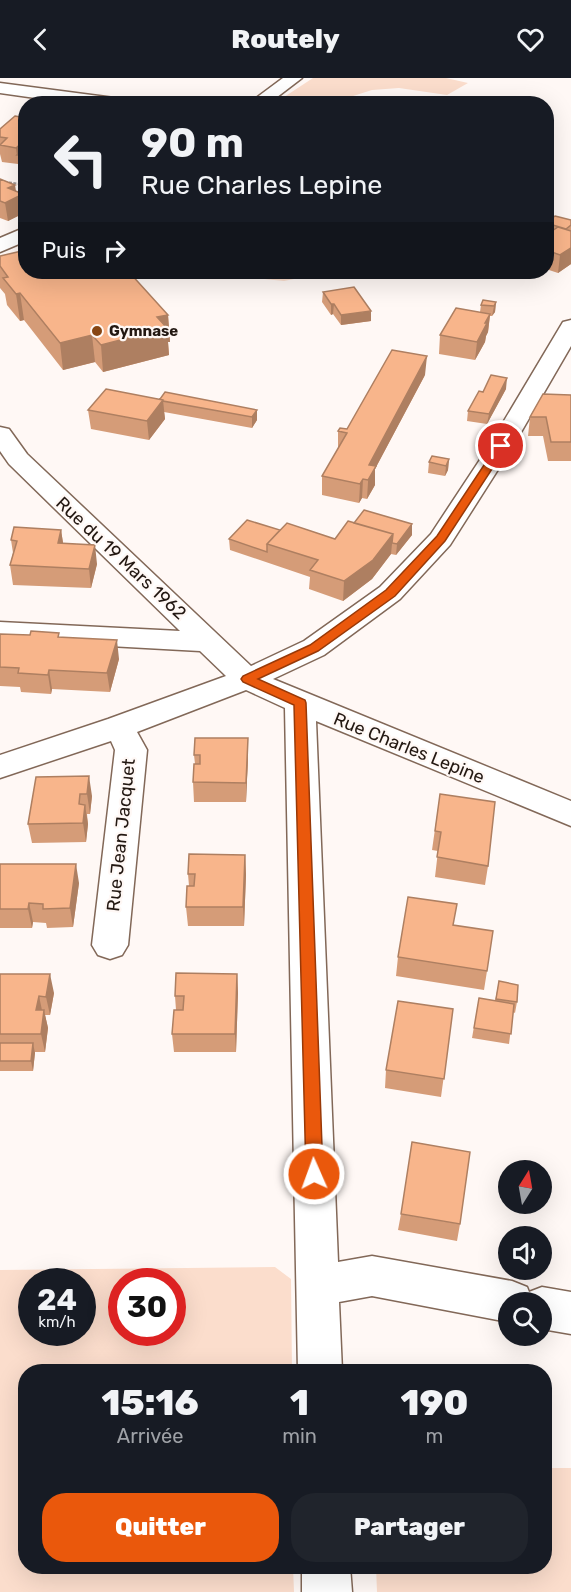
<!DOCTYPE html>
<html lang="fr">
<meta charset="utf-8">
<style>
:root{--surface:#171b24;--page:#20242c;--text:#f1f3f6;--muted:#9ea1a6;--accent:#ea580c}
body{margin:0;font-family:Rubik,sans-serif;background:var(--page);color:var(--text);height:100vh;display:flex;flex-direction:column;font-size:22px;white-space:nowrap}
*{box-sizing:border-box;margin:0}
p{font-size:20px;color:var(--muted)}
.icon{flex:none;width:33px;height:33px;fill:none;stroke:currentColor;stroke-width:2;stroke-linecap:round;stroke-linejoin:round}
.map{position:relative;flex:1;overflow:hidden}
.panel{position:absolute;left:18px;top:1286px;width:534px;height:210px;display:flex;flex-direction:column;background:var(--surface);border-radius:24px;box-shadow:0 6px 24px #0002}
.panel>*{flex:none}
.hud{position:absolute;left:18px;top:18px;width:536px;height:183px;border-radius:24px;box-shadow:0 6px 24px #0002;background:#171b24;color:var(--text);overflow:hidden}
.needle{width:39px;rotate:11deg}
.buttons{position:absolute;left:498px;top:1082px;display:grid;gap:12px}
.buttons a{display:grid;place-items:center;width:54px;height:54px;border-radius:50%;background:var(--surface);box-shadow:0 6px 24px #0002;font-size:30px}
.speed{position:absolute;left:18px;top:1190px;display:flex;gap:12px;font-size:30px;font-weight:700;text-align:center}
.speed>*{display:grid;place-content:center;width:78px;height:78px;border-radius:50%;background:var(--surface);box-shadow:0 6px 24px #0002;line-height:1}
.speed small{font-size:15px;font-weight:400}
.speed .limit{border:9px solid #d22;background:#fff;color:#111}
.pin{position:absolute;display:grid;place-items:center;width:51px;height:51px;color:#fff;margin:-26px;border:3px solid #fff;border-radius:50%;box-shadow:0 2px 6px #0007}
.me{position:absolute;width:66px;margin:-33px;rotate:358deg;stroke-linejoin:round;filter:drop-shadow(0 0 4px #0008)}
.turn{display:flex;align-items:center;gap:21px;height:126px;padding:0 24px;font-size:27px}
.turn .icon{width:78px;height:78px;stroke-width:2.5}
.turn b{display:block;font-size:42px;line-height:51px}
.then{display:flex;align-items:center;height:57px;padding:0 24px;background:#0003;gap:12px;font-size:22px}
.eta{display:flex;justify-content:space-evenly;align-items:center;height:102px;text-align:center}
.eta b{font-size:36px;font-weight:800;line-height:42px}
.primary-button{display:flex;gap:12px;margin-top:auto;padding:12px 24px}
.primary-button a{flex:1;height:69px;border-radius:24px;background:var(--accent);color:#fff;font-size:24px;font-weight:800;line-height:69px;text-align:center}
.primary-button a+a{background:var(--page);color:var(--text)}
header{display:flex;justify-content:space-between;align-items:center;height:78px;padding:0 24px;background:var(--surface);font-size:27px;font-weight:800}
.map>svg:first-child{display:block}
</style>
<header><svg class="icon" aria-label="back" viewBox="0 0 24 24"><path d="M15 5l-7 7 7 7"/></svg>Routely<svg class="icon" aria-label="heart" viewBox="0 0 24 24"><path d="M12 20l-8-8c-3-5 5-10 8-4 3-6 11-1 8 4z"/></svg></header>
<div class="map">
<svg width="571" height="1514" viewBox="0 0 571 1514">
<rect width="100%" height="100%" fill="#fff8f5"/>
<path fill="#fbddcc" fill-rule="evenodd" d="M 313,0 L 446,0 L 468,5 L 447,17 L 399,10 L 372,12 L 331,25 L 275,25 Z
M 192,194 L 329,194 L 284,203 Z
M 275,1189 L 291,1201 L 292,1293 L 26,1293 L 26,1488 L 293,1488 L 294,1514 L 0,1514 L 0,1192 ZM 32,1203 L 82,1203 L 82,1254 L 32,1254 ZM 122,1203 L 172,1203 L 172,1254 L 122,1254 Z
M 545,1390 L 571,1390 L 571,1514 L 377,1514 L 376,1488 L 544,1488 Z"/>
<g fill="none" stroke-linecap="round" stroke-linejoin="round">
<g stroke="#826858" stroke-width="3">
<path id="minor" d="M 283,0 L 302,0 L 268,26 L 248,26 Z
M 0,5 L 122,21 L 130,26 L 78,26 L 0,15 Z
M 26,149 L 26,163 L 0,174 L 0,160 Z
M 571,242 L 571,268 L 513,368 L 450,467 L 400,521 L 324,577 L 273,601 L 571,723 L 571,748 L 316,643 L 338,1184 L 372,1178 L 512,1203 L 527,1209 L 529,1214 L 542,1209 L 571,1214 L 571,1256 L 542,1251 L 542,1224 L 508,1224 L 508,1244 L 372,1218 L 339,1224 L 342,1293 L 298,1293 L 285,630 L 246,612 L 137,654 L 147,672 L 128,867 L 122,877 L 110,881 L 98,877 L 92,867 L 115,672 L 111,663 L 0,700 L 0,677 L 108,641 L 226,598 L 200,573 L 0,562 L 0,544 L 180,553 L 9,386 L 0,373 L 0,349 L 9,351 L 27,376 L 251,588 L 304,563 L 380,509 L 431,456 L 489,368 L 560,249 L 563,244 Z
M 302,1488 L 350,1488 L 352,1514 L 302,1514 Z"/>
</g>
<path stroke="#9f9692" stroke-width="2" stroke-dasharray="3 1.5" stroke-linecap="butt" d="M 0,103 L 26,107"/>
<use href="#minor" fill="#fff" fill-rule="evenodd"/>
</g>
<path fill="#d59c78" d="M 26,40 L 26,87 L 2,84 L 0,76 L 0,51 Z
M 0,101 L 16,113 L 23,116 L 26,134 L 8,143 L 0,140 Z
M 571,142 L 571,186 L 558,195 L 546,191 L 546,157 L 548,156 L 546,155 L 546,145 Z
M 0,178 L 168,237 L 170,264 L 168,264 L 169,277 L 103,294 L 95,284 L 63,292 L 24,242 L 20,243 L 7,227 L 5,216 L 0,210 Z
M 323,214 L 371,243 L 341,247 L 333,236 L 331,237 L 322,224 Z
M 496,224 L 495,234 L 492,238 L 490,238 L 488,254 L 486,258 L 485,264 L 475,282 L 439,276 L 440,257 L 480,234 L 481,227 Z
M 425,297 L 375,391 L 375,407 L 367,421 L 362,420 L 359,425 L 322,417 L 322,398 L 338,371 L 338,353 L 347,351 Z
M 506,311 L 487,346 L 467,343 L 468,333 L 483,314 Z
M 571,317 L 571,383 L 548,383 L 543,358 L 528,358 L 530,339 Z
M 160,321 L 257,332 L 257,342 L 252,350 L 164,334 L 165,341 L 149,362 L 91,351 L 88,332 Z
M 449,381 L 448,392 L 445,398 L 428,395 L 429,384 Z
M 354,445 L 412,446 L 412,457 L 396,477 L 391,476 L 372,501 L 343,523 L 309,511 L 310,499 L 230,472 L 229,461 L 280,452 L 335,461 Z
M 61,452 L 63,465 L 97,486 L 91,510 L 13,507 L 10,487 L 13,475 L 11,462 Z
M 0,556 L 60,559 L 119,581 L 110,614 L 52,611 L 51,616 L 21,614 L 20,609 L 0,608 Z
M 194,677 L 248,679 L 246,724 L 194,724 L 193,704 L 195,686 Z
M 36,699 L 92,718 L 90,736 L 87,736 L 88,746 L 86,764 L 32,765 L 28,746 Z
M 440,716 L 488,788 L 485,807 L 435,799 L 438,773 L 432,772 Z
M 245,777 L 246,797 L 244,848 L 188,848 L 186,829 L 189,808 L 188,796 Z
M 0,786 L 79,805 L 73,849 L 47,850 L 46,845 L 33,844 L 32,850 L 0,850 Z
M 453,847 L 487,893 L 484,912 L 396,898 L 398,879 Z
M 0,896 L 54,915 L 50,937 L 45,937 L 48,950 L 45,974 L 35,974 L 33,993 L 0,993 Z
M 237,896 L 238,915 L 236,974 L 174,974 L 172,956 L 176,932 L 175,918 Z
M 499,903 L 517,924 L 515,935 L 513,934 L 509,966 L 472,960 L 479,920 L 495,923 Z
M 453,931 L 441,1019 L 385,1010 L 386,992 Z
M 401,1136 L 460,1146 L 457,1163 L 398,1152 Z"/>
<path fill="#ae7f61" d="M 24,63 L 26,78 L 17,77 L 18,86 L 16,70 Z
M 15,107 L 17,119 L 23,116 L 26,134 L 8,143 L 5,125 L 8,110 Z
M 571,170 L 571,186 L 558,195 L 560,177 Z
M 20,215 L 24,242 L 20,243 L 16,216 Z
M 496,224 L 495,234 L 492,238 L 494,228 Z
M 331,226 L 334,226 L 333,236 L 331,237 Z
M 371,233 L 371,243 L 341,247 L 341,237 Z
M 490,236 L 488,254 L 486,258 L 485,264 L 475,282 L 477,264 L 485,245 Z
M 168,237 L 170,264 L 168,264 L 169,277 L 103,294 L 101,267 L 157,239 Z
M 92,257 L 95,284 L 63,292 L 60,265 Z
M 427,278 L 425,297 L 375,391 L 375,407 L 367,421 L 369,387 Z
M 507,300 L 506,311 L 487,346 L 489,336 Z
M 163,322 L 165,341 L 149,362 L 147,343 Z
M 257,332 L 257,342 L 252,350 L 252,339 Z
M 449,381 L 448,392 L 445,398 L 446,388 Z
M 363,401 L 362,420 L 359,425 L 360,406 Z
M 412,446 L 412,457 L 396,477 L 397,466 Z
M 61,452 L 64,471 L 58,465 Z
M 393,456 L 391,476 L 372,501 L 343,523 L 344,503 Z
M 95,467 L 97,486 L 91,510 L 89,491 Z
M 117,562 L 119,581 L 110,614 L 107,595 Z
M 49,592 L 52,611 L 51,616 L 48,597 Z
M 248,660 L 248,679 L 246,724 L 246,705 Z
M 89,698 L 92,718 L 90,736 L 87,716 Z
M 85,727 L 88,746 L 86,764 L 83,745 Z
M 245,777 L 246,797 L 244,848 L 243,829 Z
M 76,786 L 79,805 L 73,849 L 70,830 Z
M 29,825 L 33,844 L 32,850 L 28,831 Z
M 50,896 L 54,915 L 50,937 L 46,919 Z
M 237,896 L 238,915 L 236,974 L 235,956 Z
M 39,918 L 43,937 L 36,932 Z
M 44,932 L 48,950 L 45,974 L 41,956 Z
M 33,965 L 35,975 L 33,993 L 31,983 Z"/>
<path fill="#f8b58b" stroke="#ae7f61" stroke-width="1.5" d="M 15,38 L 26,40 L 26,63 L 24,63 L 16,70 L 0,67 L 7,60 L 0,59 L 0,51 Z
M 25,70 L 26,70 L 26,78 L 17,77 Z
M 0,101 L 15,107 L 8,110 L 23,116 L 5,125 L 0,123 Z
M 555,138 L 571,142 L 571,147 L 566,151 L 546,145 Z
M 558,149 L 571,153 L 571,170 L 560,177 L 546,172 L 546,157 Z
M 26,172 L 26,194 L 129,194 L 168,237 L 157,239 L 167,250 L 101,267 L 92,257 L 60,265 L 20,215 L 16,216 L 3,200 L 8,199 L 0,188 L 0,178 Z
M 354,209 L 371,233 L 341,237 L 334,226 L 331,226 L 323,214 Z
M 483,222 L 496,224 L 494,228 L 481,227 Z
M 456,230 L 490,236 L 485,245 L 487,245 L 477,264 L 440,257 Z
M 392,272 L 427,278 L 369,387 L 376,388 L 368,402 L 363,401 L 360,406 L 322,398 L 347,355 L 338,353 L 340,350 L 347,351 Z
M 491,297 L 507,300 L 489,336 L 468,333 L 479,313 L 483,314 Z
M 106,311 L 163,322 L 147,343 L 88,332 Z
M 165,314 L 257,332 L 252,339 L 163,323 L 163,322 L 160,321 Z
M 543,316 L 571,317 L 571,364 L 551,364 L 546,339 L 530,339 Z
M 432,378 L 449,381 L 446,388 L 429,384 Z
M 364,432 L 412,446 L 397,466 L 392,465 L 393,456 L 354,445 Z
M 247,442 L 280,452 L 267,466 L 267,474 L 229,461 Z
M 348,443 L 393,456 L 373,482 L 344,503 L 310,492 L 318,482 L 267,466 L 287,445 L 335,461 Z
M 14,449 L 61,452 L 58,465 L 95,467 L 89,491 L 10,487 L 17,463 L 11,462 Z
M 31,553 L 59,555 L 58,559 L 117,562 L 107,595 L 49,592 L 48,597 L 18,595 L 19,590 L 0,589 L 0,556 L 30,557 Z
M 195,660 L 248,660 L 246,705 L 193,704 L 194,686 L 200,686 L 200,677 L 194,677 Z
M 89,698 L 87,716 L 80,716 L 79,726 L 85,727 L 83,745 L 28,746 L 36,699 Z
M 440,716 L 495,724 L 488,788 L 437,779 L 441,754 L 435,753 Z
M 189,776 L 245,777 L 243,829 L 186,829 L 187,808 L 194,808 L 195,796 L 188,796 Z
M 0,786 L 76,786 L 70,830 L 43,831 L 43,826 L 29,825 L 28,831 L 0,831 Z
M 408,819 L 457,826 L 453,847 L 493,853 L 487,893 L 398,879 Z
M 176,895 L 237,896 L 235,956 L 172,956 L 174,932 L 183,932 L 184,918 L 175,918 Z
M 0,896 L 50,896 L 46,919 L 39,918 L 36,932 L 44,932 L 41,956 L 0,956 Z
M 499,903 L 518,907 L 517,924 L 496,921 Z
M 479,920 L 514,926 L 511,956 L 474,950 Z
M 398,923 L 453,931 L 444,1001 L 386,992 Z
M 0,965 L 33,965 L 31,983 L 0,983 Z
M 412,1064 L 470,1074 L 460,1146 L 401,1136 Z"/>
<path fill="#ea580c" stroke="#983908" stroke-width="1.5" d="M 501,365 L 507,368 L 445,463 L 395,518 L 318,573 L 258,601 L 305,622 L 306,625 L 323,1096 L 320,1101 L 314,1103 L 309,1101 L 306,1096 L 294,627 L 243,604 L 241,601 L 243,598 L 310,567 L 386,512 L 437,458 L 498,366 Z"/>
<circle fill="#884614" stroke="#fff8f5" stroke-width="2" cx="97" cy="253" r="6"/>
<g text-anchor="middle" stroke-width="4.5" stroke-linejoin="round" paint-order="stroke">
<g font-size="15" font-weight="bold" fill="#231812" stroke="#fff8f5" text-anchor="start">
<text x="109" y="258">Gymnase</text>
</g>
<g font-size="18" fill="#231812" stroke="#fff8f5">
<text transform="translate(121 480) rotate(43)" y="6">Rue du 19 Mars 1962</text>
<text transform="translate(409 670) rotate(22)" y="6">Rue Charles Lepine</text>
<text transform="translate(121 757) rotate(-84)" y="6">Rue Jean Jacquet</text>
</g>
</g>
</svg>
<div class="buttons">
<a><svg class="needle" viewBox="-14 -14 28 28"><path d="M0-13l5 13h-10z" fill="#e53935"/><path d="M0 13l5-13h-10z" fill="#9ea1a6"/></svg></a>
<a><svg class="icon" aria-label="sound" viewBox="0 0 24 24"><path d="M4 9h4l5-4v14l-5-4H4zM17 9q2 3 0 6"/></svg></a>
<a><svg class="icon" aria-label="search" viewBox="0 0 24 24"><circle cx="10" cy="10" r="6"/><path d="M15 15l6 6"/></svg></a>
</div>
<div class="speed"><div>24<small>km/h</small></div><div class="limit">30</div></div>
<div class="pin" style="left:501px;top:368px;background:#d93025"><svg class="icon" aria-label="arrive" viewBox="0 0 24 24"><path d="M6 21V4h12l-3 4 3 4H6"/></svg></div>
<svg class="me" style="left:314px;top:1096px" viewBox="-20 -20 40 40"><circle r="17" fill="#ea580c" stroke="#fff" stroke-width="3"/><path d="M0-11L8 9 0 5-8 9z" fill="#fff"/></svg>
<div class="hud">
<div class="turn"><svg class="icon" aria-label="left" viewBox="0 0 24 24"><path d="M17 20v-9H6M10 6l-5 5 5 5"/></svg><div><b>90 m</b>Rue Charles Lepine</div></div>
<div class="then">Puis<svg class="icon" aria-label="right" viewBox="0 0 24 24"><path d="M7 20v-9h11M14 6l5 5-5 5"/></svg></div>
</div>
<section class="panel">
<div class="eta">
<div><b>15:16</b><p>Arrivée</p></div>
<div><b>1</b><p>min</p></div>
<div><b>190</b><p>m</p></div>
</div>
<div class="primary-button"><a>Quitter</a><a>Partager</a></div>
</section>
</div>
